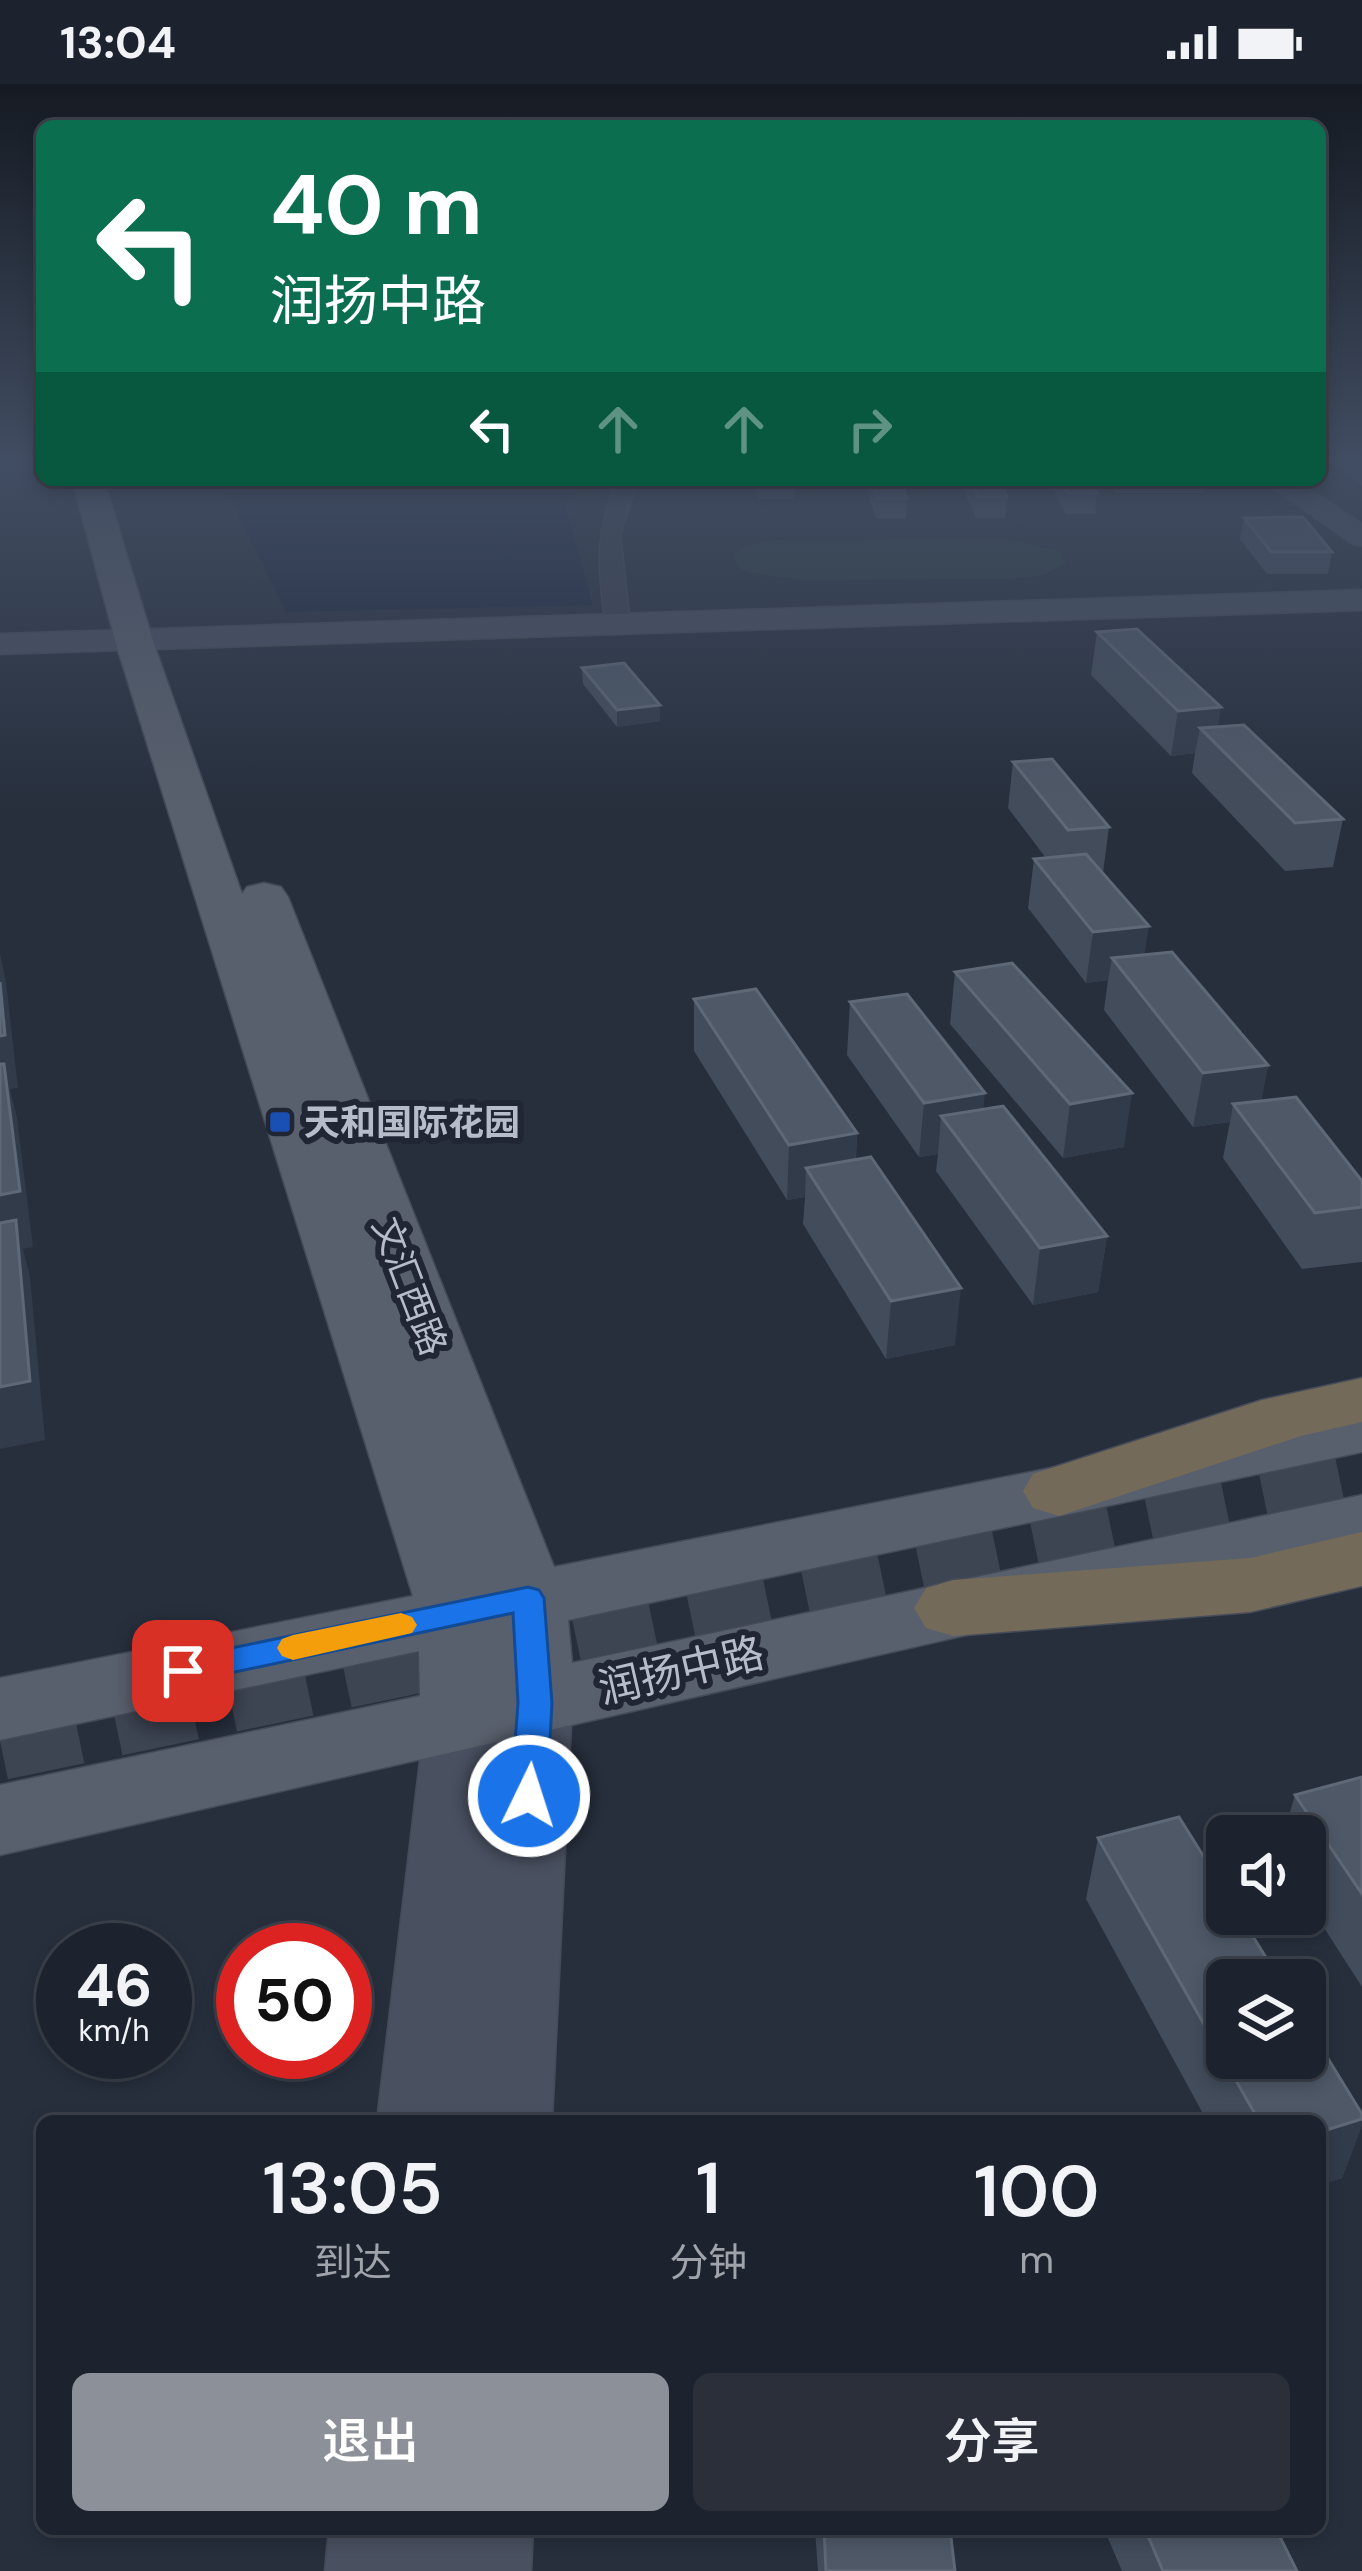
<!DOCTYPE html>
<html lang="zh">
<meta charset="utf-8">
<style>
:root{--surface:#1d232e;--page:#2a2f3a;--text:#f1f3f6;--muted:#a0a4aa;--line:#3b404a;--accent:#8c9099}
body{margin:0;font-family:"DM Sans","Noto Sans SC",sans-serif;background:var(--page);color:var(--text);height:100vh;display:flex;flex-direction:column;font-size:45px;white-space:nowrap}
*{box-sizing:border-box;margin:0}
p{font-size:39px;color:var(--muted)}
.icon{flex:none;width:66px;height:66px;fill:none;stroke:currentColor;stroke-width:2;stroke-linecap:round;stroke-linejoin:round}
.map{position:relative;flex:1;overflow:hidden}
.drawer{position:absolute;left:36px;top:2031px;width:1290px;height:420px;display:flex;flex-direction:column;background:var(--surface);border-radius:18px;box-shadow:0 6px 18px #0003,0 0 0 3px var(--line)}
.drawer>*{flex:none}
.guide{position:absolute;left:36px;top:36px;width:1290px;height:366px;border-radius:18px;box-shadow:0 6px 18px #0003,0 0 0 3px var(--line);background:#0b6e4f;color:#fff;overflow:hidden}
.fabs{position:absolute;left:1206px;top:1731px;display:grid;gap:24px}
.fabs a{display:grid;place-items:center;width:120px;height:120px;border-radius:18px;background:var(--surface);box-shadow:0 6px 18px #0003,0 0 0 3px var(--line);font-size:60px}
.speed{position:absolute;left:36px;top:1839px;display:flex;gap:24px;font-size:60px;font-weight:700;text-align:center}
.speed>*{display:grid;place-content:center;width:156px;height:156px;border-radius:50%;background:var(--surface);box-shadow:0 6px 18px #0003,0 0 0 3px var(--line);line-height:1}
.speed small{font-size:30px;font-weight:400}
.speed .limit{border:18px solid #d22;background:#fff;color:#111}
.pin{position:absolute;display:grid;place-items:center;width:102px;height:102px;color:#fff;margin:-51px;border-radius:24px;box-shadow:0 6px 18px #0006}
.me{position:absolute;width:132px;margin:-66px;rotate:4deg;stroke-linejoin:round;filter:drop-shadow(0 0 9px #0008)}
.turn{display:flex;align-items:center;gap:42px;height:252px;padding:0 36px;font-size:54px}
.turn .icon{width:156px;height:156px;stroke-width:2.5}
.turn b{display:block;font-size:84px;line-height:102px}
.lanes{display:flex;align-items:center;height:114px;padding:0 36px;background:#0003;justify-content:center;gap:60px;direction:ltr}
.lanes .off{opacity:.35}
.eta{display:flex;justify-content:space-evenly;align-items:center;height:204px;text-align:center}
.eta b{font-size:72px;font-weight:600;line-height:84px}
.primary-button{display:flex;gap:24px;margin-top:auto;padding:24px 36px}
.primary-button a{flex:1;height:138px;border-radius:18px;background:var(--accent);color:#fff;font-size:48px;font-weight:600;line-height:138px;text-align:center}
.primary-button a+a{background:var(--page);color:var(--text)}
.status{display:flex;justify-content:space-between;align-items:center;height:84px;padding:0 60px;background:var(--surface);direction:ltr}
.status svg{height:33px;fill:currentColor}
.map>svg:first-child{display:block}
</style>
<div class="status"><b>13:04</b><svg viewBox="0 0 49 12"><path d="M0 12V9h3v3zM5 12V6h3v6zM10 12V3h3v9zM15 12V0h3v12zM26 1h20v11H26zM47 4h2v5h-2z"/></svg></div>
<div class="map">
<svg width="1362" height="2487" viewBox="0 0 1362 2487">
<rect width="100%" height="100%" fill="#272f3d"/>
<path fill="#293b3e" d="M 1004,454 L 1062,468 L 1066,479 L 1044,491 L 1009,495 L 801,496 L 752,489 L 741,485 L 733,473 L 742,464 L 773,456 Z"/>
<path fill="#1b263b" d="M 221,396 L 587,396 L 565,419 L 593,521 L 286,528 Z"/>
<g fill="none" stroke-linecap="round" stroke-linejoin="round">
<path stroke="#3d4452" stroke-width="78" stroke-dasharray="78 39" stroke-linecap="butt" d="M 0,1657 L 1362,1373"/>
<g stroke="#444a57" stroke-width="3">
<path id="street" d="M 618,396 L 638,396 L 620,450 L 630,541 L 618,548 L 606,541 C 598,488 594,446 618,396 Z"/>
</g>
<g stroke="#444a57" stroke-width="3">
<path id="secondary" d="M 1262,396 L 1295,396 L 1362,440 L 1362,462 L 1351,459 Z
M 1362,506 L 1362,526 L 0,570 L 0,550 Z
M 535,1591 L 561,1599 L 572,1619 L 552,2037 L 377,2037 L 425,1635 L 436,1615 L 462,1606 L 488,1615 L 497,1631 L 509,1599 Z
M 329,2445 L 533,2445 L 531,2487 L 325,2487 Z"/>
</g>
<g stroke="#444a57" stroke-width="3">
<path id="primary" d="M 72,396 L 104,396 L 155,563 L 242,810 L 247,803 L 264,799 L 281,803 L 288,813 L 554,1483 L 1362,1322 L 1362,1368 L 568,1536 L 572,1579 L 1362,1411 L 1362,1461 L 0,1771 L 0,1701 L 420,1612 L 419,1567 L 0,1656 L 0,1594 L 413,1512 L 117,563 Z"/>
</g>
<g stroke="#464c58" stroke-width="3">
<path id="highway" d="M 1362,1294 L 1362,1338 L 1301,1352 L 1059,1432 L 1033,1424 L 1023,1407 L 1033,1390 L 1262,1316 Z
M 1362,1448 L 1362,1502 L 1250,1528 L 953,1552 L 926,1544 L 914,1524 L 926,1504 L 953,1496 L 1250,1474 Z"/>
</g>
<use href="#street" fill="#3b414e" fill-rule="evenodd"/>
<use href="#secondary" fill="#495060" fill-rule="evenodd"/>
<use href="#primary" fill="#59606d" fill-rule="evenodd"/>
<use href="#highway" fill="#736a59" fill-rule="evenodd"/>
</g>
<path fill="#424c5b" d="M 1332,378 L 1362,378 L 1362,401 Z
M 751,396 L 795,396 L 795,415 L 758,415 Z
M 864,396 L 904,396 L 903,402 L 907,414 L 906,435 L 876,435 Z
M 938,396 L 999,396 L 1007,413 L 1005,434 L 976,434 L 962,403 L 941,404 Z
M 1026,396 L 1089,396 L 1097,409 L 1095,430 L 1066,430 L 1049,400 L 1028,400 Z
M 1107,396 L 1205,396 L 1203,409 L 1116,409 Z
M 1244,434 L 1332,468 L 1328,490 L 1267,490 L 1240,455 Z
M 1097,548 L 1218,643 L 1343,735 L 1333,783 L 1285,787 L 1192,689 L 1195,669 L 1171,672 L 1091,591 Z
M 582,584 L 660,637 L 617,643 L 583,600 Z
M 1013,678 L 1109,743 L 1103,789 L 1144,871 L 1268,981 L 1261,1017 L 1362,1097 L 1362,1178 L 1302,1185 L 1223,1074 L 1230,1038 L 1193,1043 L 1104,926 L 1108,896 L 1086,899 L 1028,824 L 1034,775 L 1046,774 L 1008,724 Z
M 955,888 L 1124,1063 L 1063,1074 L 950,940 Z
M 694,915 L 857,1049 L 856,1075 L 955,1261 L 886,1275 L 803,1140 L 805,1113 L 787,1116 L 694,967 Z
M 850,918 L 983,1025 L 1107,1152 L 1098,1208 L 1033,1221 L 936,1087 L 938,1070 L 919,1073 L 847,971 Z
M 1362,1693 L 1362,1903 L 1305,1814 L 1305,1752 L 1283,1752 L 1295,1711 Z
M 1179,1733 L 1227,1810 L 1227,1830 L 1239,1830 L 1280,1896 L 1227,1896 L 1227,1974 L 1305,1974 L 1305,1937 L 1362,2030 L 1362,2041 L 1342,2094 L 1320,2101 L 1320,2037 L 1207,2037 L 1086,1815 L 1098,1754 Z
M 815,2445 L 950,2445 L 955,2487 L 818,2487 Z
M 1104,2445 L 1276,2445 L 1297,2487 L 1122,2487 Z"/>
<path fill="#323b4a" d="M 660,621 L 660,637 L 617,643 L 617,626 Z
M 1221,623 L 1215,660 L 1200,644 L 1195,669 L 1171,672 L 1178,627 Z
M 1149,842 L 1141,893 L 1112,874 L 1108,896 L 1086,899 L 1093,848 Z
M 0,870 L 6,898 L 18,1004 L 10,1005 L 17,1034 L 33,1163 L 23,1165 L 30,1193 L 45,1356 L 0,1365 Z
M 1268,981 L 1258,1035 L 1233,1020 L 1230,1038 L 1193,1043 L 1203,989 Z
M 985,1009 L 979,1063 L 941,1032 L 938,1070 L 919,1073 L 924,1019 Z
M 1132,1009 L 1124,1063 L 1063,1074 L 1070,1020 Z
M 857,1049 L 854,1104 L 806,1084 L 805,1113 L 787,1116 L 789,1061 Z
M 1107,1152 L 1098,1208 L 1033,1221 L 1040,1164 Z
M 961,1204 L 955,1261 L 886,1275 L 891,1217 Z
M 1362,2035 L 1362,2041 L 1342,2094 L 1320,2101 L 1320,2048 Z"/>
<path fill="#4e5867" stroke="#5f6876" stroke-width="3" d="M 872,396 L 901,396 L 907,414 L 877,414 Z
M 970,396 L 999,396 L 1007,413 L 978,413 Z
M 1060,396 L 1089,396 L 1097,409 L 1068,409 Z
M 1303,433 L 1332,468 L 1271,468 L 1244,434 Z
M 1137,545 L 1221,623 L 1178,627 L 1097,548 Z
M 624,579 L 660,621 L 617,626 L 582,584 Z
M 1244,641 L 1343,735 L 1295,739 L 1200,644 Z
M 1052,675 L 1109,743 L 1068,746 L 1013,678 Z
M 1086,770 L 1149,842 L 1093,848 L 1034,775 Z
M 1172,868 L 1268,981 L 1203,989 L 1112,874 Z
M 1012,879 L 1132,1009 L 1070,1020 L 955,888 Z
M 0,898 L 5,951 L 0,952 Z
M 756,905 L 857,1049 L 789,1061 L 694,915 Z
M 907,910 L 985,1009 L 924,1019 L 850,918 Z
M 0,980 L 4,980 L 20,1107 L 0,1111 Z
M 1296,1013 L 1362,1097 L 1362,1123 L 1315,1129 L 1233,1020 Z
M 1003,1022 L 1107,1152 L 1040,1164 L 941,1032 Z
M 871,1073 L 961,1204 L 891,1217 L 806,1084 Z
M 16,1136 L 30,1297 L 0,1303 L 0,1139 Z
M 1362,1693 L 1362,1810 L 1295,1711 Z
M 1179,1733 L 1227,1810 L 1227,1830 L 1239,1830 L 1280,1896 L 1227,1896 L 1227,1974 L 1305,1974 L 1305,1937 L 1362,2030 L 1362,2035 L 1320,2048 L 1320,2037 L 1259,2037 L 1098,1754 Z
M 824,2445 L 950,2445 L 955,2487 L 826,2487 Z
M 1145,2445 L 1276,2445 L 1297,2487 L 1163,2487 Z"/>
<linearGradient id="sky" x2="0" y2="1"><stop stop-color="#151a22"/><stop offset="0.52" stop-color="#414d62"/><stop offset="1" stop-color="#414d62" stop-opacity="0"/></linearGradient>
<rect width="1362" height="726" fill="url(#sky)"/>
<path fill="#1a73e8" stroke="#114b97" stroke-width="3" d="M 528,1503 L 539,1506 L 544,1514 L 552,1619 L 547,1712 L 541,1722 L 529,1726 L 516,1722 L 511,1712 L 518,1619 L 513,1529 L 183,1599 L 171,1595 L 166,1587 L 171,1578 L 183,1574 Z"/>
<path fill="#f59e0b" d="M 401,1529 L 412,1533 L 417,1541 L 412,1549 L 293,1576 L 282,1572 L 277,1564 L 282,1555 L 293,1551 Z"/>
<rect fill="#1a4fb4" stroke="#202633" stroke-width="4.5" x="268" y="1026" width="24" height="24" rx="6"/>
<g text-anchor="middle" stroke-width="12" stroke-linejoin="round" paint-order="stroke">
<g font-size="36" font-weight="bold" fill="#b7bdc8" stroke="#202633" text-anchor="start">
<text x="304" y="1051">天和国际花园</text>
</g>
<g font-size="36" fill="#b7bdc8" stroke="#202633">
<text transform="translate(410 1202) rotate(69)" y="13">文汇西路</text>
</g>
<g font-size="42" fill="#b7bdc8" stroke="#202633">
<text transform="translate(681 1586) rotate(-13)" y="15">润扬中路</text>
</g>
</g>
</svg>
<div class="fabs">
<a><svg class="icon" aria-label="sound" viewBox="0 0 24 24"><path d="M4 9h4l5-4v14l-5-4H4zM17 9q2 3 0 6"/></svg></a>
<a><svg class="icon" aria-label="layers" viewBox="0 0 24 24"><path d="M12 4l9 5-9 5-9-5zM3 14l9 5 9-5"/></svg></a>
</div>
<div class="speed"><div>46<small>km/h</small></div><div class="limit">50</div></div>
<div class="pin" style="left:183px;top:1587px;background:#d93025"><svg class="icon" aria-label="arrive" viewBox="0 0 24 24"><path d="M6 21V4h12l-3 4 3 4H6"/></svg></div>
<svg class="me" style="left:529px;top:1712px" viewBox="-20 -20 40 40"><circle r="17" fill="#1a73e8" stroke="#fff" stroke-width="3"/><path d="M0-11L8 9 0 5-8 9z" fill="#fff"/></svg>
<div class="guide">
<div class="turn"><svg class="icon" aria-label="left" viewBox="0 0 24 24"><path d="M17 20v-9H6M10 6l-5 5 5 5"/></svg><div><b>40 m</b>润扬中路</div></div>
<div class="lanes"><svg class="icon" aria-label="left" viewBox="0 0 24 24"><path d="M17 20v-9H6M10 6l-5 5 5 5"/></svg><svg class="icon off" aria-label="ahead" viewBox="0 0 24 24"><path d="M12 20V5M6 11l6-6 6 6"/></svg><svg class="icon off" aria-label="ahead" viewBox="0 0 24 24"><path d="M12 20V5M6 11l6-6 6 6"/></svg><svg class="icon off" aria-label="right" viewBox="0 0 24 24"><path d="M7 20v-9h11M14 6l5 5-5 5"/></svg></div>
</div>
<section class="drawer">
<div class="eta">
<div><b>13:05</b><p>到达</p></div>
<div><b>1</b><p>分钟</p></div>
<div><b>100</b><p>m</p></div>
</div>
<div class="primary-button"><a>退出</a><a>分享</a></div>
</section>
</div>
